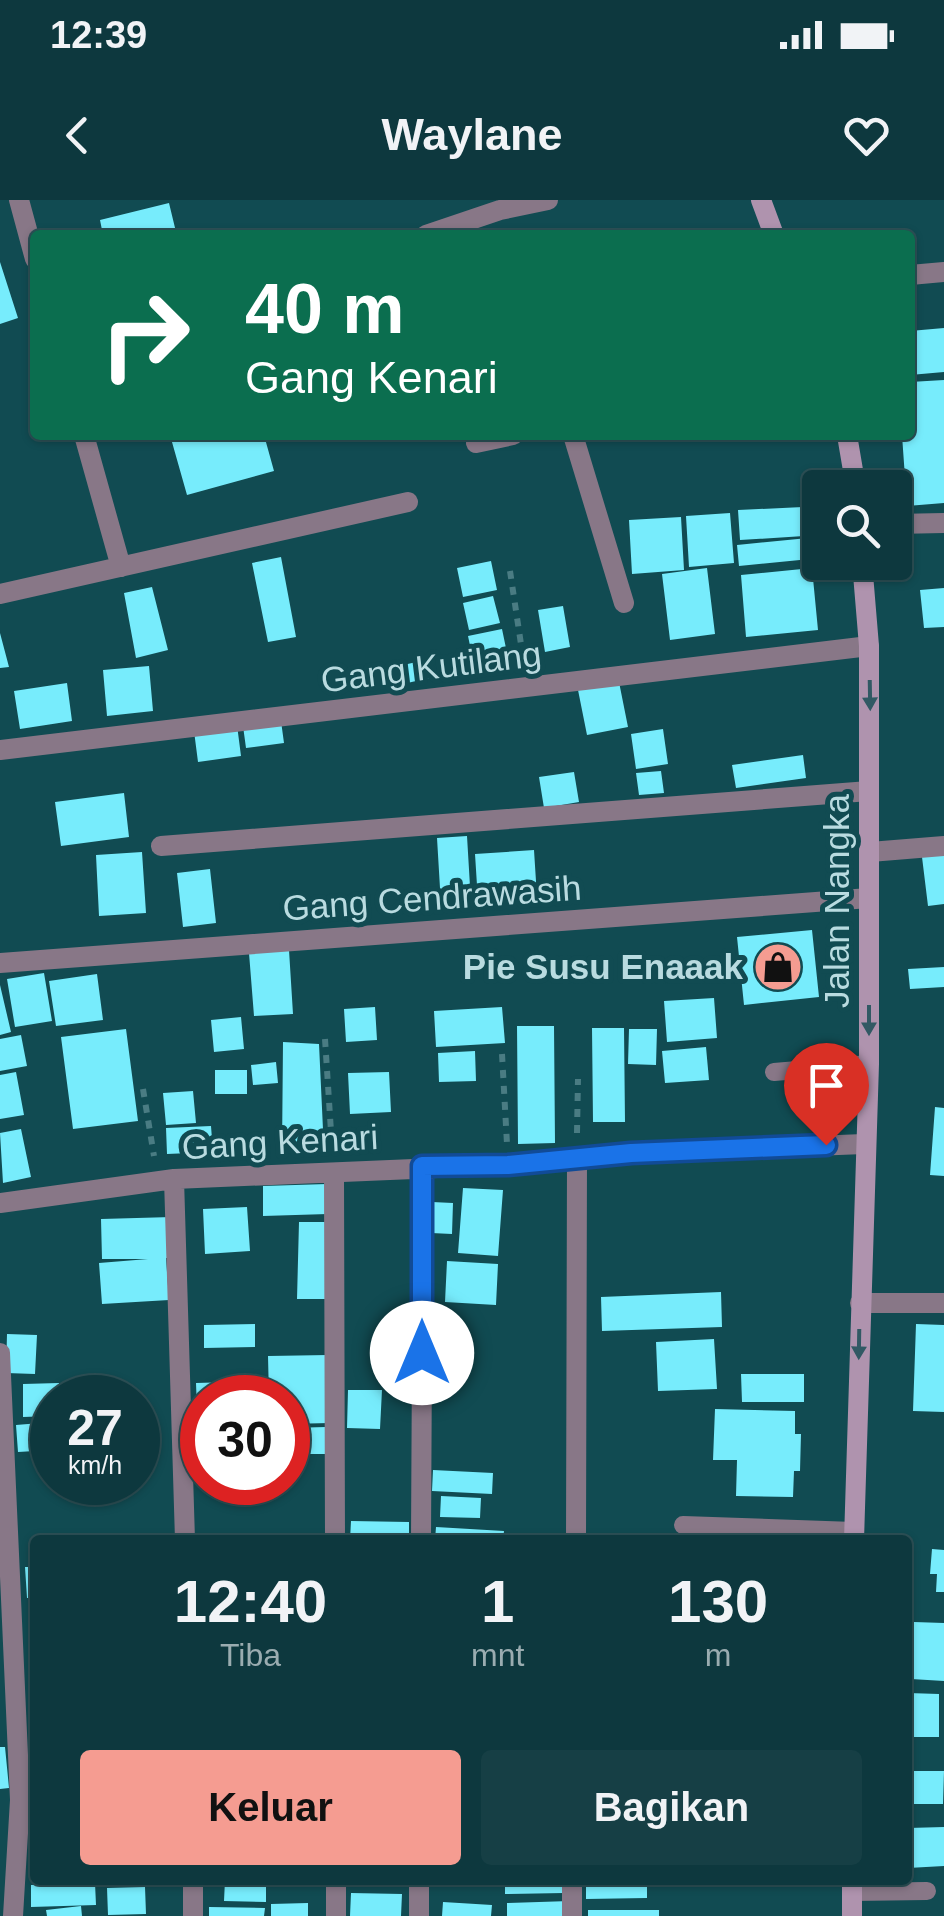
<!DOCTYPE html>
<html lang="id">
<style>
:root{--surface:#0d383e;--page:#163f45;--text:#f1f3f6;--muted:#9aacb0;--line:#2d5258;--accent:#f59c91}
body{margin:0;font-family:Arial,sans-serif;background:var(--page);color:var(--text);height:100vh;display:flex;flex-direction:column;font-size:38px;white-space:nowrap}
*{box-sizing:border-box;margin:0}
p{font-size:32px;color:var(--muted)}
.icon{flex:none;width:55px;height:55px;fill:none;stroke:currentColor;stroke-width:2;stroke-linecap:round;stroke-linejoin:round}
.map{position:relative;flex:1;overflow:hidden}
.panel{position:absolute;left:30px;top:1335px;width:882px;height:350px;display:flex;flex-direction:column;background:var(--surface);border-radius:10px;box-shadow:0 2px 8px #0004,0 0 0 2px var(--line)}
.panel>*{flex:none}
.banner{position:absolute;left:30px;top:30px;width:885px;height:210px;border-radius:10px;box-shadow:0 2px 8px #0004,0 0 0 2px var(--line);background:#0b6e4f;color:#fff;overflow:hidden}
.buttons{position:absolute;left:802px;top:270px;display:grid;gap:20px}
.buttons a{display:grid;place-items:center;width:110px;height:110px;border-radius:10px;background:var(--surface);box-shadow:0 2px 8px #0004,0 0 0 2px var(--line);font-size:50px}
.speed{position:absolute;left:30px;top:1175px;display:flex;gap:20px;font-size:50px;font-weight:700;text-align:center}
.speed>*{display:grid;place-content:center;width:130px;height:130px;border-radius:50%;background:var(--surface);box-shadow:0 2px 8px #0004,0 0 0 2px var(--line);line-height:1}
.speed small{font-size:25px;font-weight:400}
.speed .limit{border:15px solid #d22;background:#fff;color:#111}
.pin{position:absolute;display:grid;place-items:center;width:85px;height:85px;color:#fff;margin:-102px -42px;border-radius:50% 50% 50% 0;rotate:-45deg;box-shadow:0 0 10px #0007}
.pin .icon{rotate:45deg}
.me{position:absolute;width:110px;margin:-55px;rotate:0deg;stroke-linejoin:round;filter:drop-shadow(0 0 8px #0008)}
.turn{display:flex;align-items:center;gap:35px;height:210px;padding:0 50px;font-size:45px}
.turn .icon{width:130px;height:130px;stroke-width:2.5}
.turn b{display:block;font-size:70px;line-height:85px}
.eta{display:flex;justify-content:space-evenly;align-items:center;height:170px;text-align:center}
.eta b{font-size:60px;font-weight:700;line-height:70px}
.button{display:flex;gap:20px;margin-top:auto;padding:20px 50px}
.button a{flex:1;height:115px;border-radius:10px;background:var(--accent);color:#111;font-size:40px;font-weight:700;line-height:115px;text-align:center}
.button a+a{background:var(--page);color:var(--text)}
.status{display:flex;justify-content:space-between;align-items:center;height:70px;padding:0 50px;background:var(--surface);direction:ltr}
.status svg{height:28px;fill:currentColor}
header{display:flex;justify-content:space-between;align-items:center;height:130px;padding:0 50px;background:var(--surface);font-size:45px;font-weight:700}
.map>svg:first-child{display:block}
</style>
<div class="status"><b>12:39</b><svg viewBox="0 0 49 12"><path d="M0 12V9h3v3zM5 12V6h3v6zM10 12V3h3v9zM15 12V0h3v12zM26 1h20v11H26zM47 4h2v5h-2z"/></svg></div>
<header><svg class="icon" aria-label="back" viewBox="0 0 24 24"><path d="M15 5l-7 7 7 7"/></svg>Waylane<svg class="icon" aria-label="heart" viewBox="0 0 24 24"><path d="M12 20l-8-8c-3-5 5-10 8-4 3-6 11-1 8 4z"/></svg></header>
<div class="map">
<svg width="944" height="1716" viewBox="0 0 944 1716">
<rect width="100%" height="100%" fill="#114b52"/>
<path fill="#77ecfc" d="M 169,3 L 176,32 L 162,35 L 103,35 L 100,20 Z
M 0,62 L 18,118 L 0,124 Z
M 944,128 L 944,172 L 910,175 L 910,131 Z
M 944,180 L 944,303 L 907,306 L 902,235 L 910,235 L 910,182 Z
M 170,235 L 264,235 L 274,271 L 187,295 Z
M 803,307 L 804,336 L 740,340 L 738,310 Z
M 730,313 L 734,363 L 689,367 L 686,316 Z
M 681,317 L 684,370 L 632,374 L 629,320 Z
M 808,338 L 810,359 L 739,366 L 737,345 Z
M 281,357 L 296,437 L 268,442 L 252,363 Z
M 491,361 L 497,390 L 463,397 L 457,368 Z
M 707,368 L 715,434 L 670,440 L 662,374 Z
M 812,368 L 818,430 L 746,437 L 741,375 Z
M 152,387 L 168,450 L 136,458 L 124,393 Z
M 944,388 L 944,427 L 924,428 L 920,390 Z
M 493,396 L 500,423 L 469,430 L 463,403 Z
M 563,406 L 570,447 L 545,452 L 538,410 Z
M 502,429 L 507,453 L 473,460 L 468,436 Z
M 0,433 L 9,467 L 0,468 Z
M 425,460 L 429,478 L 403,484 L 399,466 Z
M 395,465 L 400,482 L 379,487 L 375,470 Z
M 149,466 L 153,511 L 107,516 L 103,470 Z
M 371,467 L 374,484 L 351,489 L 348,471 Z
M 619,482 L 628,527 L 587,535 L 578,490 Z
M 67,483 L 72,521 L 20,529 L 14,491 Z
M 281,521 L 284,543 L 246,548 L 243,526 Z
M 237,525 L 241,556 L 198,562 L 194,531 Z
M 663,529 L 668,564 L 636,569 L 631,534 Z
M 803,555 L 806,578 L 736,588 L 732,565 Z
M 661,571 L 664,593 L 639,595 L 636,573 Z
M 574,572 L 579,602 L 544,608 L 539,577 Z
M 124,593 L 129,637 L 61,646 L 55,602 Z
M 467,636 L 471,703 L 441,705 L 437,638 Z
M 534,650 L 537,697 L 478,701 L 475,654 Z
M 142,652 L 146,713 L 99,716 L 96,655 Z
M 944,655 L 944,704 L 928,706 L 922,657 Z
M 210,669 L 216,723 L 183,727 L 177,673 Z
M 812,730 L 819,797 L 744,805 L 737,737 Z
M 289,750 L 293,814 L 254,816 L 249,753 Z
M 944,767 L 944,787 L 910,789 L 908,769 Z
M 44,773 L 52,821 L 15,827 L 7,779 Z
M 97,774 L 103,820 L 56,826 L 49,781 Z
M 0,785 L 11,832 L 0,835 Z
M 714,798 L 717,838 L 667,842 L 664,801 Z
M 375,807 L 377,840 L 346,842 L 344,809 Z
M 502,807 L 505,843 L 436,847 L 434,811 Z
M 241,817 L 244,849 L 214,852 L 211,820 Z
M 517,826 L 554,826 L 555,943 L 518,944 Z
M 592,828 L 624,828 L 625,922 L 593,922 Z
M 126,829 L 138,921 L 73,929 L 61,837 Z
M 629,829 L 657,829 L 656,865 L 628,864 Z
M 21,835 L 27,866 L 0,871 L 0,839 Z
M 283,842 L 319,844 L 324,951 L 282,951 Z
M 706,847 L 709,880 L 665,883 L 662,851 Z
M 475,851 L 476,881 L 439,882 L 438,853 Z
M 276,862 L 278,883 L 253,885 L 251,865 Z
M 215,870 L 247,870 L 247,894 L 215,894 Z
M 16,872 L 24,915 L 0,919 L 0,875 Z
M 389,872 L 391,912 L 350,914 L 348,873 Z
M 193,891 L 196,923 L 166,925 L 163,893 Z
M 935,907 L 944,908 L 944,976 L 930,975 Z
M 211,926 L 213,952 L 167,954 L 166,928 Z
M 21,929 L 31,977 L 3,983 L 0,933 Z
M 327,984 L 328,1014 L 263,1016 L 263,986 Z
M 463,988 L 503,990 L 498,1056 L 458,1053 Z
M 432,1002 L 453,1003 L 452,1034 L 431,1033 Z
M 247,1007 L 250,1051 L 205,1054 L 203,1009 Z
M 172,1017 L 173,1058 L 166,1058 L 169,1100 L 102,1104 L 99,1063 L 148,1059 L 102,1059 L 101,1019 Z
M 299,1022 L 327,1022 L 325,1099 L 297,1099 Z
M 447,1061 L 498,1064 L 496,1105 L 445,1102 Z
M 721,1092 L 722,1127 L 602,1131 L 601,1097 Z
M 255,1124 L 255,1147 L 204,1148 L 204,1125 Z
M 916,1124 L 944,1125 L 944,1212 L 913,1211 Z
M 7,1134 L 37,1135 L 35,1174 L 6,1173 Z
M 714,1139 L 717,1189 L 658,1191 L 656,1142 Z
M 328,1155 L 330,1223 L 288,1224 L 288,1198 L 269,1198 L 268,1156 Z
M 741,1174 L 804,1174 L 804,1202 L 742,1202 Z
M 261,1181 L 262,1198 L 202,1198 L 202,1209 L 197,1210 L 196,1183 Z
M 59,1183 L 59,1198 L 52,1198 L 52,1216 L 23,1217 L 23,1184 Z
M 348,1190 L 382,1190 L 380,1229 L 347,1228 Z
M 715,1209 L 795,1211 L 795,1234 L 801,1234 L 800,1271 L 794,1271 L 793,1297 L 736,1296 L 737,1260 L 713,1260 Z
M 52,1222 L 52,1250 L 18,1252 L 16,1225 Z
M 326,1227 L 326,1254 L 288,1254 L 288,1228 Z
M 433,1270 L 493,1273 L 492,1294 L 432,1291 Z
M 441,1296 L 481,1298 L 480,1318 L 440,1317 Z
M 351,1321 L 409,1322 L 409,1340 L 350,1340 Z
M 436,1327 L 504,1331 L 503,1340 L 435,1340 Z
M 932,1349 L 944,1350 L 944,1392 L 936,1392 L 937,1374 L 930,1374 Z
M 25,1367 L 35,1367 L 35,1398 L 27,1398 Z
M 914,1422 L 944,1423 L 944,1481 L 911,1479 Z
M 908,1493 L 939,1494 L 939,1537 L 908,1537 Z
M 0,1547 L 5,1547 L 9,1588 L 0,1589 Z
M 28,1571 L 35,1571 L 35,1609 L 29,1609 Z
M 908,1571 L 944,1571 L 943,1604 L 908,1604 Z
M 944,1627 L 944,1666 L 908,1668 L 908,1628 Z
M 225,1680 L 266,1680 L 266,1702 L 224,1701 Z
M 351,1680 L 385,1680 L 385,1686 L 351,1687 Z
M 505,1680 L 563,1680 L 564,1693 L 505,1694 Z
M 586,1680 L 647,1680 L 647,1698 L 586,1699 Z
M 95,1683 L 96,1705 L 31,1707 L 31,1685 Z
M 145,1687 L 146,1714 L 108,1715 L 107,1688 Z
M 351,1693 L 402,1694 L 401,1716 L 350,1716 Z
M 570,1701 L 570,1716 L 507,1716 L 507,1703 Z
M 443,1702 L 492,1705 L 491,1716 L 442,1716 Z
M 308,1703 L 308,1716 L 271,1716 L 271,1704 Z
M 81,1706 L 82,1716 L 47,1716 L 46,1710 Z
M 209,1707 L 265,1708 L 264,1716 L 209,1716 Z
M 588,1710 L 659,1710 L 659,1716 L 588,1716 Z"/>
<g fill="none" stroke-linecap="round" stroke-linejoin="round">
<path stroke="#4a7c83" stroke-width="6" stroke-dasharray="8 8" stroke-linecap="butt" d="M 510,371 L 524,464
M 325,839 L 332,947
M 502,854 L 507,944
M 143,889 L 154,956
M 577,933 L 578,879"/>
<path stroke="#887787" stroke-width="18" d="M 774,872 L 869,864
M 683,1325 L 854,1331
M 852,1692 L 927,1691"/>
<path stroke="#887787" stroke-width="20" d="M 19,0 L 35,59
M 426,35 L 500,10 L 548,0
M 910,75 L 944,72
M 84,235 L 121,367
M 573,235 L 624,403
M 476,243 L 513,235
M 895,324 L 944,323
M 0,394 L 408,302
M 0,550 L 869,446
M 161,646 L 869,591
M 870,652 L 944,646
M 0,763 L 869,698
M 334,974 L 335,1340
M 174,979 L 185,1340
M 0,1003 L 174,979 L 508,965 L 631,953 L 864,944
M 860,1103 L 944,1103
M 0,1153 L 20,1600 L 13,1716
M 421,1340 L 423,966
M 576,1340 L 577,960
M 193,1680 L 193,1716
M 336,1716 L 336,1680
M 419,1716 L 419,1680
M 572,1716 L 572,1680"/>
<path stroke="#af93ae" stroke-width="20" d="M 761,0 L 774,35
M 847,235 L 856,288
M 854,1340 L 869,864 L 869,446 L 862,362
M 852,1716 L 852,1680"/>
</g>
<defs><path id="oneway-solid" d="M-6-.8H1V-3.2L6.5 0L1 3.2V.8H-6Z" transform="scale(2.5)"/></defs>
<g fill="#315964">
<use href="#oneway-solid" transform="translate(870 495) rotate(89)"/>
<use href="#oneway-solid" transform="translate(869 820) rotate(90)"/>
<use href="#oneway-solid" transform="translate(859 1144) rotate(91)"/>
</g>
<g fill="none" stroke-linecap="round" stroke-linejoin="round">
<g stroke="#114b97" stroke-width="25">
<path id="route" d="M 422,1153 L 422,966 L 508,965 L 631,953 L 826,945"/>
</g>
<use href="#route" stroke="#1a73e8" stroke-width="18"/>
</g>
<defs>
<g id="shop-disc" transform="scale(2.5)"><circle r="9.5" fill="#f59c91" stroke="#114b52"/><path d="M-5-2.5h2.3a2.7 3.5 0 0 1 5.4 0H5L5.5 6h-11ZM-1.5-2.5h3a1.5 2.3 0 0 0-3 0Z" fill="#111"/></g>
</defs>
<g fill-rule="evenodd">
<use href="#shop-disc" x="778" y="767"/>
</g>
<g text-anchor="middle" stroke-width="10" stroke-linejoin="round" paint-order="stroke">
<g font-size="35" fill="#b9dbe0" stroke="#114b52">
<text transform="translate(431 467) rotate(-7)" y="12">Gang Kutilang</text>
<text transform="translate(432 698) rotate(-4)" y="12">Gang Cendrawasih</text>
<text transform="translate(837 701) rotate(-90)" y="12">Jalan Nangka</text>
<text transform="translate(280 942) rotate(-3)" y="12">Gang Kenari</text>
</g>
<g font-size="35" font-weight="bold" fill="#b9dbe0" stroke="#114b52" text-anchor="end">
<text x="743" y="779">Pie Susu Enaaak</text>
</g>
</g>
</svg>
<div class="buttons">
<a><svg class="icon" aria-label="search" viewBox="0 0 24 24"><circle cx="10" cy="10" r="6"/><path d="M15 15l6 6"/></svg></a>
</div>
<div class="speed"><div>27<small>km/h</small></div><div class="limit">30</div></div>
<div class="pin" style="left:826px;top:945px;background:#d93025"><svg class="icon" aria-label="arrive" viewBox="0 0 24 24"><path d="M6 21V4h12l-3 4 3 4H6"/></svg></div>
<svg class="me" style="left:422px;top:1153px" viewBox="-20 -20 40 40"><circle r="19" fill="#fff"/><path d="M0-13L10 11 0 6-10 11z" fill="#1a73e8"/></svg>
<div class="banner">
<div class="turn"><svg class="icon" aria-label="right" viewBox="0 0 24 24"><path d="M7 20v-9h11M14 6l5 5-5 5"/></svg><div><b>40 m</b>Gang Kenari</div></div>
</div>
<section class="panel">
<div class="eta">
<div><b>12:40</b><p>Tiba</p></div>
<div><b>1</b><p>mnt</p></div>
<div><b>130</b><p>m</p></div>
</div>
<div class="button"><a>Keluar</a><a>Bagikan</a></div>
</section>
</div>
